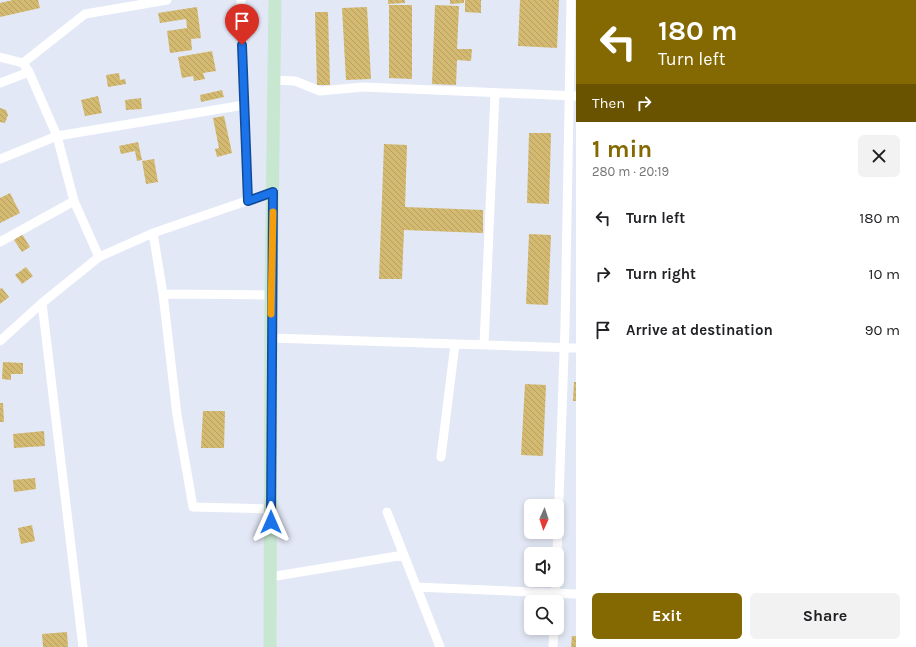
<!DOCTYPE html>
<meta charset="utf-8">
<style>
:root{--surface:#fff;--page:#f2f2f2;--text:#202124;--muted:#757577;--accent:#846801}
body{margin:0;font-family:Karla,sans-serif;background:var(--page);color:var(--text);height:100vh;display:flex;flex-direction:column;font-size:15px;white-space:nowrap}
*{box-sizing:border-box;margin:0}
p{font-size:13px;color:var(--muted)}
.icon{flex:none;width:22px;height:22px;fill:none;stroke:currentColor;stroke-width:2;stroke-linecap:round;stroke-linejoin:round}
.map{position:relative;flex:1;overflow:hidden}
.drawer{display:flex;flex-direction:column;background:var(--surface);width:340px}
.drawer>*{flex:none}
.banner{background:#846801;color:#fff;overflow:hidden}
.needle{width:26px;rotate:183deg}
.tools{position:absolute;left:524px;top:499px;display:grid;gap:8px}
.tools a{display:grid;place-items:center;width:40px;height:40px;border-radius:6px;background:var(--surface);box-shadow:0 2px 6px #0003;font-size:20px}
.pin{position:absolute;display:grid;place-items:center;width:34px;height:34px;color:#fff;margin:-41px -17px;border-radius:50% 50% 50% 0;rotate:-45deg;box-shadow:0 0 4px #0007}
.pin .icon{rotate:45deg}
.me{position:absolute;width:44px;margin:-22px;rotate:0deg;stroke-linejoin:round;filter:drop-shadow(0 0 3px #0008)}
.turn{display:flex;align-items:center;gap:14px;height:84px;padding:0 16px;font-size:18px}
.turn .icon{width:52px;height:52px;stroke-width:2.5}
.turn b{display:block;font-size:28px;line-height:34px}
.then{display:flex;align-items:center;height:38px;padding:0 16px;background:#0003;gap:8px;font-size:15px}
.round{display:grid;place-items:center;flex:none;width:42px;height:42px;border-radius:6px;background:var(--page)}
.overview{display:flex;align-items:center;justify-content:space-between;height:68px;padding:0 16px}
h1{font-size:24px;font-weight:700;line-height:30px;color:var(--accent)}
.button{display:flex;gap:8px;margin-top:auto;padding:8px 16px}
.button a{flex:1;height:46px;border-radius:6px;background:var(--accent);color:#fff;font-size:16px;font-weight:700;line-height:46px;text-align:center}
.button a+a{background:var(--page);color:var(--text)}
ul{padding:0;list-style:none}
li{display:flex;align-items:center;gap:12px;height:56px;padding:0 16px}
li div{flex:1}
li b{display:block;font-size:15px}
li em{font-style:normal}
main{display:flex;flex:1;min-height:0}
.map>svg:first-child{display:block}
</style>
<main>
<div class="map">
<svg width="576" height="647" viewBox="0 0 576 647">
<defs>
<pattern id="building-back-hatch" width="6" height="6" patternUnits="userSpaceOnUse"><rect width="6" height="6" fill="#d4b970"/><path d="M-1 5l2 2M0 0l6 6M5-1l2 2" fill="none" stroke="#b59f62"/></pattern>
</defs>
<rect width="100%" height="100%" fill="#e3e8f6"/>
<path fill="url(#building-back-hatch)" d="M 13,0 L 38,0 L 40,8 L 0,17 L 0,3 Z
M 388,0 L 405,0 L 405,3 L 388,4 Z
M 450,0 L 464,0 L 464,3 L 450,4 Z
M 465,0 L 481,0 L 481,13 L 465,12 Z
M 520,0 L 559,0 L 557,48 L 518,46 Z
M 389,5 L 412,5 L 412,79 L 389,78 Z
M 435,5 L 459,6 L 457,49 L 472,49 L 471,61 L 457,60 L 456,85 L 432,84 Z
M 197,7 L 201,38 L 191,39 L 192,50 L 170,53 L 167,31 L 187,28 L 186,19 L 160,23 L 158,13 Z
M 367,7 L 371,79 L 346,80 L 342,8 Z
M 315,12 L 328,12 L 330,85 L 317,85 Z
M 212,51 L 216,71 L 203,73 L 205,79 L 194,81 L 193,76 L 182,78 L 178,57 Z
M 119,73 L 120,80 L 125,79 L 126,84 L 108,87 L 106,75 Z
M 222,90 L 224,97 L 201,102 L 200,95 Z
M 98,96 L 102,113 L 85,116 L 81,100 Z
M 141,98 L 142,109 L 126,110 L 125,100 Z
M 0,108 L 6,110 L 8,115 L 5,123 L 0,122 Z
M 224,116 L 232,153 L 217,157 L 215,149 L 219,148 L 213,118 Z
M 529,133 L 551,133 L 549,204 L 527,203 Z
M 138,142 L 142,160 L 137,161 L 135,151 L 121,154 L 119,146 Z
M 384,144 L 407,145 L 405,207 L 483,210 L 483,233 L 404,230 L 402,279 L 379,279 Z
M 154,159 L 158,182 L 146,184 L 142,161 Z
M 10,193 L 20,213 L 0,223 L 0,198 Z
M 22,234 L 30,247 L 22,252 L 14,240 Z
M 529,234 L 551,235 L 548,305 L 526,304 Z
M 26,267 L 33,276 L 22,284 L 15,275 Z
M 2,288 L 9,297 L 0,304 L 0,289 Z
M 3,362 L 23,363 L 23,374 L 11,374 L 11,380 L 2,379 Z
M 574,382 L 576,382 L 576,401 L 573,401 Z
M 525,384 L 546,385 L 543,456 L 521,455 Z
M 0,403 L 3,403 L 4,422 L 0,422 Z
M 203,411 L 225,411 L 224,448 L 201,448 Z
M 44,431 L 45,446 L 14,448 L 13,434 Z
M 35,478 L 36,489 L 14,492 L 13,480 Z
M 32,525 L 35,541 L 21,544 L 18,528 Z
M 67,632 L 68,647 L 43,647 L 42,634 Z
M 572,636 L 576,636 L 576,647 L 571,647 Z"/>
<g fill="none" stroke-linecap="round" stroke-linejoin="round">
<path stroke="#fff" stroke-width="9" d="M 241,0 L 248,201
M 0,57 L 23,63 L 29,72 L 57,136 L 74,201 L 99,257
M 23,63 L 85,14 L 167,0
M 274,80 L 295,81 L 320,91 L 363,87 L 576,96
M 0,83 L 29,72
M 0,159 L 57,136 L 244,105
M 153,233 L 163,294 L 177,415 L 193,507 L 271,509
M 0,242 L 74,201
M 163,294 L 271,295
M 42,303 L 83,647
M 271,338 L 576,348
M 0,341 L 42,303 L 99,257 L 153,233 L 273,192
M 484,345 L 495,93
M 441,457 L 455,344
M 387,512 L 440,647
M 557,554 L 565,326 L 571,0
M 270,577 L 404,555
M 416,587 L 576,594
M 555,602 L 556,580
M 553,647 L 554,628"/>
<path stroke="#c8e7d0" stroke-width="13" d="M 270,647 L 271,295 L 275,0"/>
</g>
<g fill="none" stroke-linecap="round" stroke-linejoin="round">
<g stroke="#114b97" stroke-width="10">
<path id="route" d="M 242,45 L 248,201 L 273,192 L 271,522"/>
</g>
<use href="#route" stroke="#1a73e8" stroke-width="7"/>
<path stroke="#f59e0b" stroke-width="7" d="M 271,314 L 273,212"/>
</g>
</svg>
<div class="tools">
<a><svg class="needle" viewBox="-14 -14 28 28"><path d="M0-13l5 13h-10z" fill="#e53935"/><path d="M0 13l5-13h-10z" fill="#757577"/></svg></a>
<a><svg class="icon" aria-label="sound" viewBox="0 0 24 24"><path d="M4 9h4l5-4v14l-5-4H4zM17 9q2 3 0 6"/></svg></a>
<a><svg class="icon" aria-label="search" viewBox="0 0 24 24"><circle cx="10" cy="10" r="6"/><path d="M15 15l6 6"/></svg></a>
</div>
<div class="pin" style="left:242px;top:45px;background:#d93025"><svg class="icon" aria-label="arrive" viewBox="0 0 24 24"><path d="M6 21V4h12l-3 4 3 4H6"/></svg></div>
<svg class="me" style="left:271px;top:522px" viewBox="-20 -20 40 40"><path d="M0-17L14 15 0 8-14 15z" fill="#1a73e8" stroke="#fff" stroke-width="4"/></svg>
</div>
<section class="drawer">
<div class="banner">
<div class="turn"><svg class="icon" aria-label="left" viewBox="0 0 24 24"><path d="M17 20v-9H6M10 6l-5 5 5 5"/></svg><div><b>180 m</b>Turn left</div></div>
<div class="then">Then<svg class="icon" aria-label="right" viewBox="0 0 24 24"><path d="M7 20v-9h11M14 6l5 5-5 5"/></svg></div>
</div>
<div class="overview"><div><h1>1 min</h1><p>280 m · 20:19</p></div><a class="round"><svg class="icon" aria-label="close" viewBox="0 0 24 24"><path d="M6 6l12 12M18 6L6 18"/></svg></a></div>
<ul>
<li><svg class="icon" aria-label="left" viewBox="0 0 24 24"><path d="M17 20v-9H6M10 6l-5 5 5 5"/></svg><div><b>Turn left</b></div><em>180 m</em></li>
<li><svg class="icon" aria-label="right" viewBox="0 0 24 24"><path d="M7 20v-9h11M14 6l5 5-5 5"/></svg><div><b>Turn right</b></div><em>10 m</em></li>
<li><svg class="icon" aria-label="arrive" viewBox="0 0 24 24"><path d="M6 21V4h12l-3 4 3 4H6"/></svg><div><b>Arrive at destination</b></div><em>90 m</em></li>
</ul>
<div class="button"><a>Exit</a><a>Share</a></div>
</section>
</main>
